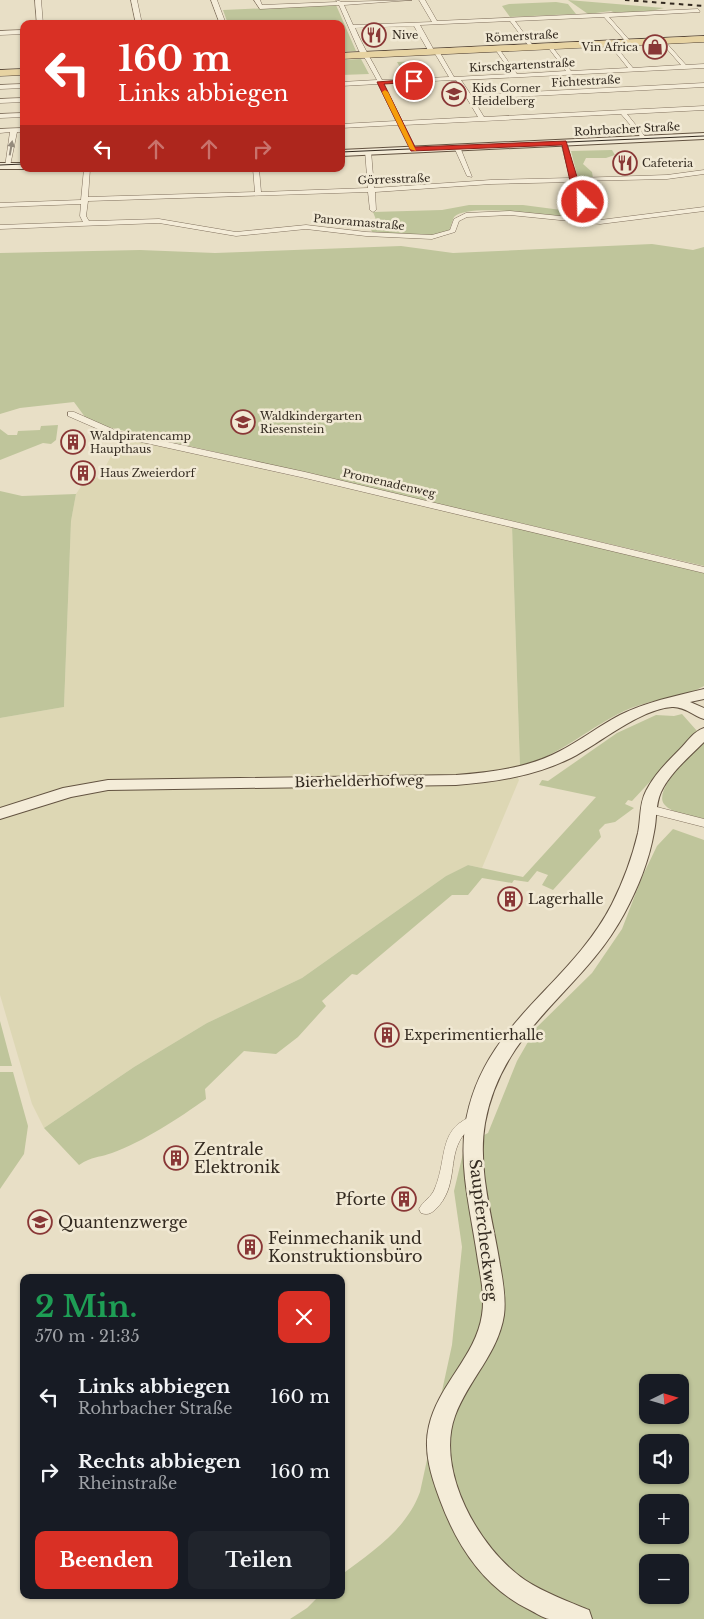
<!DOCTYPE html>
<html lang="de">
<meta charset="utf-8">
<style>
:root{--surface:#171b24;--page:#20242c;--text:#f1f3f6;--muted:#9ea1a6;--accent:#d93025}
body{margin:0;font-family:"Libre Baskerville",serif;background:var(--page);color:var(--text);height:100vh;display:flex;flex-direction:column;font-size:19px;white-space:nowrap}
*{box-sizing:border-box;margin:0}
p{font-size:16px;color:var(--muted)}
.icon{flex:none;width:28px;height:28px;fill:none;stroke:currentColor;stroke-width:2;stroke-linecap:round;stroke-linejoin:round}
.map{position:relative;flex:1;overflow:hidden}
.side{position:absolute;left:20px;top:1274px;width:325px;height:325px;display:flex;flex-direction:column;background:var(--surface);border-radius:10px;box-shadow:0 1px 4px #0004}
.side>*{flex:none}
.top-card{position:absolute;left:20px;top:20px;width:325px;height:152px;border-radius:10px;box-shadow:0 1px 4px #0004;background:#d93025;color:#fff;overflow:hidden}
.needle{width:32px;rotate:85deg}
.fabs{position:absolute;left:639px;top:1374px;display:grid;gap:10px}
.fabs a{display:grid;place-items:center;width:50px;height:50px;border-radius:10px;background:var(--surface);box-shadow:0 1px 4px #0004;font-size:25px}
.pin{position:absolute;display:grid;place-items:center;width:42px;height:42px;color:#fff;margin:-21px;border:2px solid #fff;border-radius:50%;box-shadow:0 1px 5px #0007}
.me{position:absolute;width:55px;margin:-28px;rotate:337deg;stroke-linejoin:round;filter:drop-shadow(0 0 4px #0008)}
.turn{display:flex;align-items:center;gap:18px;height:105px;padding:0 15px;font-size:22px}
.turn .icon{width:65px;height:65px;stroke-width:2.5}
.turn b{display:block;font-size:35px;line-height:42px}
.lanes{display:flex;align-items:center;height:48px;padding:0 15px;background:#0003;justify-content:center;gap:25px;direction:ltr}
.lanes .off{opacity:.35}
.round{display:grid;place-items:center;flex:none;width:52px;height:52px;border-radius:10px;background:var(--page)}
.head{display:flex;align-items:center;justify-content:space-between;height:85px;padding:0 15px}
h1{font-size:30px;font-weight:700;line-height:38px;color:#1e9e55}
.primary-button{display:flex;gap:10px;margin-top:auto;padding:10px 15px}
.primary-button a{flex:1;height:58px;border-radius:10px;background:var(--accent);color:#fff;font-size:20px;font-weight:700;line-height:58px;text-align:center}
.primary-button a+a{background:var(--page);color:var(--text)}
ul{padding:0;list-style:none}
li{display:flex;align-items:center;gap:15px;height:75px;padding:0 15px}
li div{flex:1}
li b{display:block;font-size:19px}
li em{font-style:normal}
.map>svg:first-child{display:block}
</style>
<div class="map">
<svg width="704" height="1619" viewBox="0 0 704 1619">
<rect width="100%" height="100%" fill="#e8dfc6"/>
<path fill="#ddd7b4" d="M 121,437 L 512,526 L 520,767 L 471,775 L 107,780 L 76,785 L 38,797 L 101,789 L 478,782 L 517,776 L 519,780 L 482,868 L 468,865 L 446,876 L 302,978 L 207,1023 L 134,1067 L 44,1128 L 32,1104 L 0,995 L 0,718 L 64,707 L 71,521 L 76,494 L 86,479 L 100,477 Z"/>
<path fill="#bfc59b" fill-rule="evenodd" d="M 568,0 L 664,8 L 651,11 L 615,13 L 611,11 L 588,14 Z
M 556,2 L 568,4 L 576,14 L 510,17 L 502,6 L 509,4 Z
M 336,5 L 356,51 L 341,52 L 341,24 L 228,24 L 223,10 Z
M 361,59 L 369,74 L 341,75 L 341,60 Z
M 419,61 L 426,73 L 404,74 L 397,62 Z
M 612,150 L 615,155 L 606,158 L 586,158 L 583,164 L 592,172 L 593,178 L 578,179 L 571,151 Z
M 469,205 L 523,205 L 584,213 L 587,220 C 563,218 470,201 454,217 L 449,231 L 434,236 L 373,233 L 368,225 L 377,222 L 373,212 L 442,210 Z
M 652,244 L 693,250 L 704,247 L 704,566 L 99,425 L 85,417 L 74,402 L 20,408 L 0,414 L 0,253 L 140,250 L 215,253 L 401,246 L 453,253 Z
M 58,425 L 56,440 L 51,444 L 43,443 L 0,460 L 0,429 L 8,435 L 17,435 L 18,431 L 40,430 L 41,426 Z
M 0,491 L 22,496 L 76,494 L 71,521 L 64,707 L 0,718 Z
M 512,526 L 704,573 L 704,686 L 694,691 C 671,698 646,701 624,711 C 587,729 560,755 520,767 Z
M 682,714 L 697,731 L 632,801 L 628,800 L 625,804 L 634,808 L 615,822 L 605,824 L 599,830 L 601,837 L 553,890 L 542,885 L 548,875 L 537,871 L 528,882 L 514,880 L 512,883 L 482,878 L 468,895 L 452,895 L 357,975 L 352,974 L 322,1001 L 326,1006 L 298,1037 L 276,1054 L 244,1051 L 205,1089 L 206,1099 C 179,1118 143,1142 112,1153 C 98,1158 93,1156 79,1165 L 44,1128 L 134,1067 L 207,1023 L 302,978 L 446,876 L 468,865 L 523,877 L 596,797 L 539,785 L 542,780 L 548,781 L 617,733 L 656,715 L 674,716 Z
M 704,740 L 704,820 C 692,816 672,814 664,804 C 653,789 694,751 704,740 Z
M 673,829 L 704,840 L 704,1619 L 290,1619 L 307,1608 L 320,1595 L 341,1595 L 341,1575 C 373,1551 406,1530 420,1492 L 452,1345 L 462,1247 L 454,1191 L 465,1145 L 488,1133 L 517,1061 L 536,1028 L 592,973 L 622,929 L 642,877 L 657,846 ZM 648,1382 L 680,1382 L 680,1415 L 648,1415 ZM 648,1442 L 680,1442 L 680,1475 L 648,1475 ZM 648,1502 L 680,1502 L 680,1535 L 648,1535 ZM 648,1562 L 680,1562 L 680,1595 L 648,1595 Z
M 0,1021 L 12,1066 L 0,1066 Z
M 0,1072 L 13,1072 L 28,1126 L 24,1154 L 0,1189 Z"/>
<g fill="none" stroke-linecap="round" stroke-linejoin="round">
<g stroke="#81715e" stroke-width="1">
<path id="street" d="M 35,0 L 41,0 L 43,24 L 37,24 Z
M 131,0 L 137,0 L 142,24 L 136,24 Z
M 211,0 L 217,0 L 226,24 L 220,24 Z
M 254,0 L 260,0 L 262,5 L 337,2 L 336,0 L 342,2 L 412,0 L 344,5 L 353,25 L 432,22 L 419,0 L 425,0 L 437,21 L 698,9 L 700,12 L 609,17 L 631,42 L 628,44 L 604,17 L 515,21 L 534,47 L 531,49 L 510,21 L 420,25 L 435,52 L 439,51 L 454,77 L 512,74 L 495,49 L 498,47 L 517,74 L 566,71 L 547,46 L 550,44 L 571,71 L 628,68 L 608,43 L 611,41 L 633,68 L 681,65 L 659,40 L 662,38 L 686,65 L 704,64 L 704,68 L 461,80 L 471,95 L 704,83 L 704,87 L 473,99 L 484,117 L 704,106 L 704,110 L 627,114 L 647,139 L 644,141 L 621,114 L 404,125 L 416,149 L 413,151 L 410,149 L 398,125 L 341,128 L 341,124 L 396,121 L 378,84 L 341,86 L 341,82 L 377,80 L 366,60 L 359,51 L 339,5 L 260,9 ZM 414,26 L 429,52 L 432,54 L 434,52 L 449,77 L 382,80 C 373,62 363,47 355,28 ZM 451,80 L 456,80 L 478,117 L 402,121 L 384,84 Z
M 24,30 L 24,34 L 0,35 L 0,31 Z
M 24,84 L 24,88 L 0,89 L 0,85 Z
M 24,98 L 24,102 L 0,103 L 0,99 Z
M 24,113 L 24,117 L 0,118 L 0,114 Z
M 24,128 L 24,132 L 17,132 L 10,166 L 5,167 L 10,132 L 0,133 L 0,129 Z
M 564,141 L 567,143 L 576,178 L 667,175 L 704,170 L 704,174 L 667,179 L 578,181 L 586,202 L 583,204 L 580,202 L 571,182 L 491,184 L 375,192 L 376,210 L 373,212 L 370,210 L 368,192 L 88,201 L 86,216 L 89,221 L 93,221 L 159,219 L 236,232 L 306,225 L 366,232 L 432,235 L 450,230 L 454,219 L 466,213 L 510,211 L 600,220 L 704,207 L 704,211 L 600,224 L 510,215 L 467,217 L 459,221 L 455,232 L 432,239 L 366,236 L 306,229 L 236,236 L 159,223 L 0,229 L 0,225 L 83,222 L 80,216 L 81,204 L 0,207 L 0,203 L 81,200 L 84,169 L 90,169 L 88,197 L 255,192 L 253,169 L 259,169 L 261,192 L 368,188 L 365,151 L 368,149 L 371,151 L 374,188 L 491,180 L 570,178 L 561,143 Z
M 457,145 L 460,147 L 472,177 L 467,176 L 454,147 Z
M 68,412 L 74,412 L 117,431 L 305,472 L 704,567 L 704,573 L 305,478 L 114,436 L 68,416 Z
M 649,805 L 704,819 L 704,827 L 645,812 L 643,809 Z
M 476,1115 L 481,1116 L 483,1120 C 479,1128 467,1129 462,1137 C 447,1159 459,1187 435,1210 C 430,1214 427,1215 421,1213 L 419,1209 C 423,1201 432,1197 435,1188 C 448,1157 437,1127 476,1115 Z"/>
</g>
<g stroke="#635341" stroke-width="2">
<path id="secondary" d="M 704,133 L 704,139 L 341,156 L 341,150 Z
M 0,163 L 24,163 L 24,169 L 0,169 Z
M 704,689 L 704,699 L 690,702 L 704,708 L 704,719 C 694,716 684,706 672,707 C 640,709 599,744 571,758 C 535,776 495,782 456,785 L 108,790 L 71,797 L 0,819 L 0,808 L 63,788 L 108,780 L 456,775 C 492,772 528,768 560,751 C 581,740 599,726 620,715 C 645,702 676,696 704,689 Z
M 704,728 L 704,742 C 689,757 670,773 661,792 C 655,805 657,819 654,832 C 649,861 638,888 624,914 C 581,994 503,1026 485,1123 C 477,1169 493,1219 500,1265 C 503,1281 506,1299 504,1315 C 498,1354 468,1380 455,1416 C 435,1470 479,1549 525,1580 C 545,1593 567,1601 589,1610 L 592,1619 C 579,1619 563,1619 549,1619 C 543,1618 536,1613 530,1610 C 484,1588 457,1546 440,1500 C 431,1476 423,1451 429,1426 C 438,1385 476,1356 482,1315 C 485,1297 481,1278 478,1261 C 472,1217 459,1171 465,1127 C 480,1024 569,988 612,904 C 623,882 632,858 638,833 C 641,819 639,804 646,791 C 654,775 667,762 680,749 C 687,742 694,731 704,728 Z"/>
</g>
<g stroke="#504032" stroke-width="1">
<path id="primary" d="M 704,36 L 704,42 L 341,59 L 341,53 Z
M 24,69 L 24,75 L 0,76 L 0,70 Z"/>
</g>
<use href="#street" fill="#f4ecd8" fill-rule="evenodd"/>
<use href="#secondary" fill="#f4ecd8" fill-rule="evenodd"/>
<use href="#primary" fill="#e7d3a2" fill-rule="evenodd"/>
<path stroke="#332a20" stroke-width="1" d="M 341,152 L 704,136
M 0,165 L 24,164"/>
<path stroke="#332a20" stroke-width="2" stroke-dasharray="4.5 4.5" stroke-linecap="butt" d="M 625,0 L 704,6"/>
</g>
<defs><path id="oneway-solid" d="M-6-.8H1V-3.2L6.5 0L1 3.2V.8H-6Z" transform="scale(1.25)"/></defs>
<use fill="#948b7c" href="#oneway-solid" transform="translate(11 148) rotate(-80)"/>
<path fill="#d93025" stroke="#8d1f18" d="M 414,79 L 416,82 L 384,84 L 415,147 L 566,141 L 585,203 L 579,202 L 570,181 L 562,145 L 411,151 L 377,82 Z"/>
<path fill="#f59e0b" d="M 385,90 L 388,92 L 416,151 L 410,149 L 382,92 Z"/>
<defs>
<g id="restaurant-ring" transform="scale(1.25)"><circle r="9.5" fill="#f1e9d4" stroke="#893736" stroke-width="1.5"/><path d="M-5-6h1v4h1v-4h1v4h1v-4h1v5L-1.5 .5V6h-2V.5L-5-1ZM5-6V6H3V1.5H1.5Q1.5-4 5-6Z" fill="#893736"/></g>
<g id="shop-ring" transform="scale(1.25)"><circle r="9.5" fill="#f1e9d4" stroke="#893736" stroke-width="1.5"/><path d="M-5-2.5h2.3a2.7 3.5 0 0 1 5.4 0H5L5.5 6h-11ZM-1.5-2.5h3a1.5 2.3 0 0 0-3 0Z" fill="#893736"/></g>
<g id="school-ring" transform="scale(1.25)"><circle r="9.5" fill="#f1e9d4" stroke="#893736" stroke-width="1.5"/><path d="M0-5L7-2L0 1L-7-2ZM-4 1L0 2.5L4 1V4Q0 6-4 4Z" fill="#893736"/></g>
<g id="building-ring" transform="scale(1.25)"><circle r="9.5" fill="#f1e9d4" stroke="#893736" stroke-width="1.5"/><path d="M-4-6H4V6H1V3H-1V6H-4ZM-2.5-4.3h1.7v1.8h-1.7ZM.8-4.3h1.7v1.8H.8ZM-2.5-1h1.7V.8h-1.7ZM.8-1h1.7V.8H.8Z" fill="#893736"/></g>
</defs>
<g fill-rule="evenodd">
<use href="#restaurant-ring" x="374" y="35"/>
<use href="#shop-ring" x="655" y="47"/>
<use href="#school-ring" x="454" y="94"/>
<use href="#restaurant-ring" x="625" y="163"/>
<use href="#school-ring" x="243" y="422"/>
<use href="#building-ring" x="73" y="442"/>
<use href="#building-ring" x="83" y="473"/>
<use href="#building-ring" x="510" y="899"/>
<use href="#building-ring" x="387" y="1035"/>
<use href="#building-ring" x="176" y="1158"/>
<use href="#building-ring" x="404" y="1199"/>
<use href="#school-ring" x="40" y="1222"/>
<use href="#building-ring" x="250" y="1247"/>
</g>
<g text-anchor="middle" stroke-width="5" stroke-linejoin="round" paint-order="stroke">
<g font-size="11" fill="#332a20" stroke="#f1e9d4" text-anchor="start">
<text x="392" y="39">Nive</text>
<text x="638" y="51" text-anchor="end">Vin Africa</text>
<text x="472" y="92">Kids Corner<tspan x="472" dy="13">Heidelberg</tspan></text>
<text x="642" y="167">Cafeteria</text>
<text x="260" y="420">Waldkindergarten<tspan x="260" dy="13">Riesenstein</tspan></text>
<text x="90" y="440">Waldpiratencamp<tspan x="90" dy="13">Haupthaus</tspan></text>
<text x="100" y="477">Haus Zweierdorf</text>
</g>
<g font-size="11" fill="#332a20" stroke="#f1e9d4">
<text transform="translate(522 36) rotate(-3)" y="4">Römerstraße</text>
<text transform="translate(522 65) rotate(-3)" y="4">Kirschgartenstraße</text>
<text transform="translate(586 81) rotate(-3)" y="4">Fichtestraße</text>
<text transform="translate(627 129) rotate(-3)" y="4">Rohrbacher Straße</text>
<text transform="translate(394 179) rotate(-2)" y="4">Görresstraße</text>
<text transform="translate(359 222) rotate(5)" y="4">Panoramastraße</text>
<text transform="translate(389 483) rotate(13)" y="4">Promenadenweg</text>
</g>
<g font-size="14" fill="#332a20" stroke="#f1e9d4">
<text transform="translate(359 781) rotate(-1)" y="5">Bierhelderhofweg</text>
</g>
<g font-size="14" fill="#332a20" stroke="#f1e9d4" text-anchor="start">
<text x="528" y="904">Lagerhalle</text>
<text x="404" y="1040">Experimentierhalle</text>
</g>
<g font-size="16" fill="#332a20" stroke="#f1e9d4" text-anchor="start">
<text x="194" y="1155">Zentrale<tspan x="194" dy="18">Elektronik</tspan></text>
<text x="386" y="1205" text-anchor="end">Pforte</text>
<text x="58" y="1228">Quantenzwerge</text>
<text x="268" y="1244">Feinmechanik und<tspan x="268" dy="18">Konstruktionsbüro</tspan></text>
</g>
<g font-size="16" fill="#332a20" stroke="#f1e9d4">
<text transform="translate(484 1230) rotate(83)" y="6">Saupfercheckweg</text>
</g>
</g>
</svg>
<div class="fabs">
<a><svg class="needle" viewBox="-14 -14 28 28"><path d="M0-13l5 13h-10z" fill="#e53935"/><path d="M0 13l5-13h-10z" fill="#9ea1a6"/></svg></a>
<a><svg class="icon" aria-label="sound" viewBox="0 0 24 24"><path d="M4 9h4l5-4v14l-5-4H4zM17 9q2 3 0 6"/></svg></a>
<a>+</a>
<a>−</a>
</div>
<div class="pin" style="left:414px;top:81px;background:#d93025"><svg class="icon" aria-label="arrive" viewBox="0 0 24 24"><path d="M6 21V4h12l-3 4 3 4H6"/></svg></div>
<svg class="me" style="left:583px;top:202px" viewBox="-20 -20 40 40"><circle r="17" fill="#d93025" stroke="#fff" stroke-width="3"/><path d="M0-11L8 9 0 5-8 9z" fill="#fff"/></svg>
<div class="top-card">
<div class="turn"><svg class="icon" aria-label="left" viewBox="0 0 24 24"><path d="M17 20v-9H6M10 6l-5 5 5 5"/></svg><div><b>160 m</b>Links abbiegen</div></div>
<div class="lanes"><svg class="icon" aria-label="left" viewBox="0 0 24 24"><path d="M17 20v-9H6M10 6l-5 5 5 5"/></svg><svg class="icon off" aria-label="ahead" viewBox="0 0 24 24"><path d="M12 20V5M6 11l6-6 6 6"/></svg><svg class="icon off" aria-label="ahead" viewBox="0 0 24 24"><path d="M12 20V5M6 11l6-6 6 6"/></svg><svg class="icon off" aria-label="right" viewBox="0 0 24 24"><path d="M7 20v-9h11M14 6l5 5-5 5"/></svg></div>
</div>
<section class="side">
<div class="head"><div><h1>2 Min.</h1><p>570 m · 21:35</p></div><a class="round" style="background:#d93025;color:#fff"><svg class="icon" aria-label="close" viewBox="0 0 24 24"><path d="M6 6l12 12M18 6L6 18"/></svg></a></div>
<ul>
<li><svg class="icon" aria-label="left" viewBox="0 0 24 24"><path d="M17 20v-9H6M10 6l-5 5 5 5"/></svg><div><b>Links abbiegen</b><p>Rohrbacher Straße</p></div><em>160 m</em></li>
<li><svg class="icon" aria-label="right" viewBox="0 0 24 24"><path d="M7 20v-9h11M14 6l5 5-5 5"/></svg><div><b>Rechts abbiegen</b><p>Rheinstraße</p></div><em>160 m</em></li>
</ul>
<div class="primary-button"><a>Beenden</a><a>Teilen</a></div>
</section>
</div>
